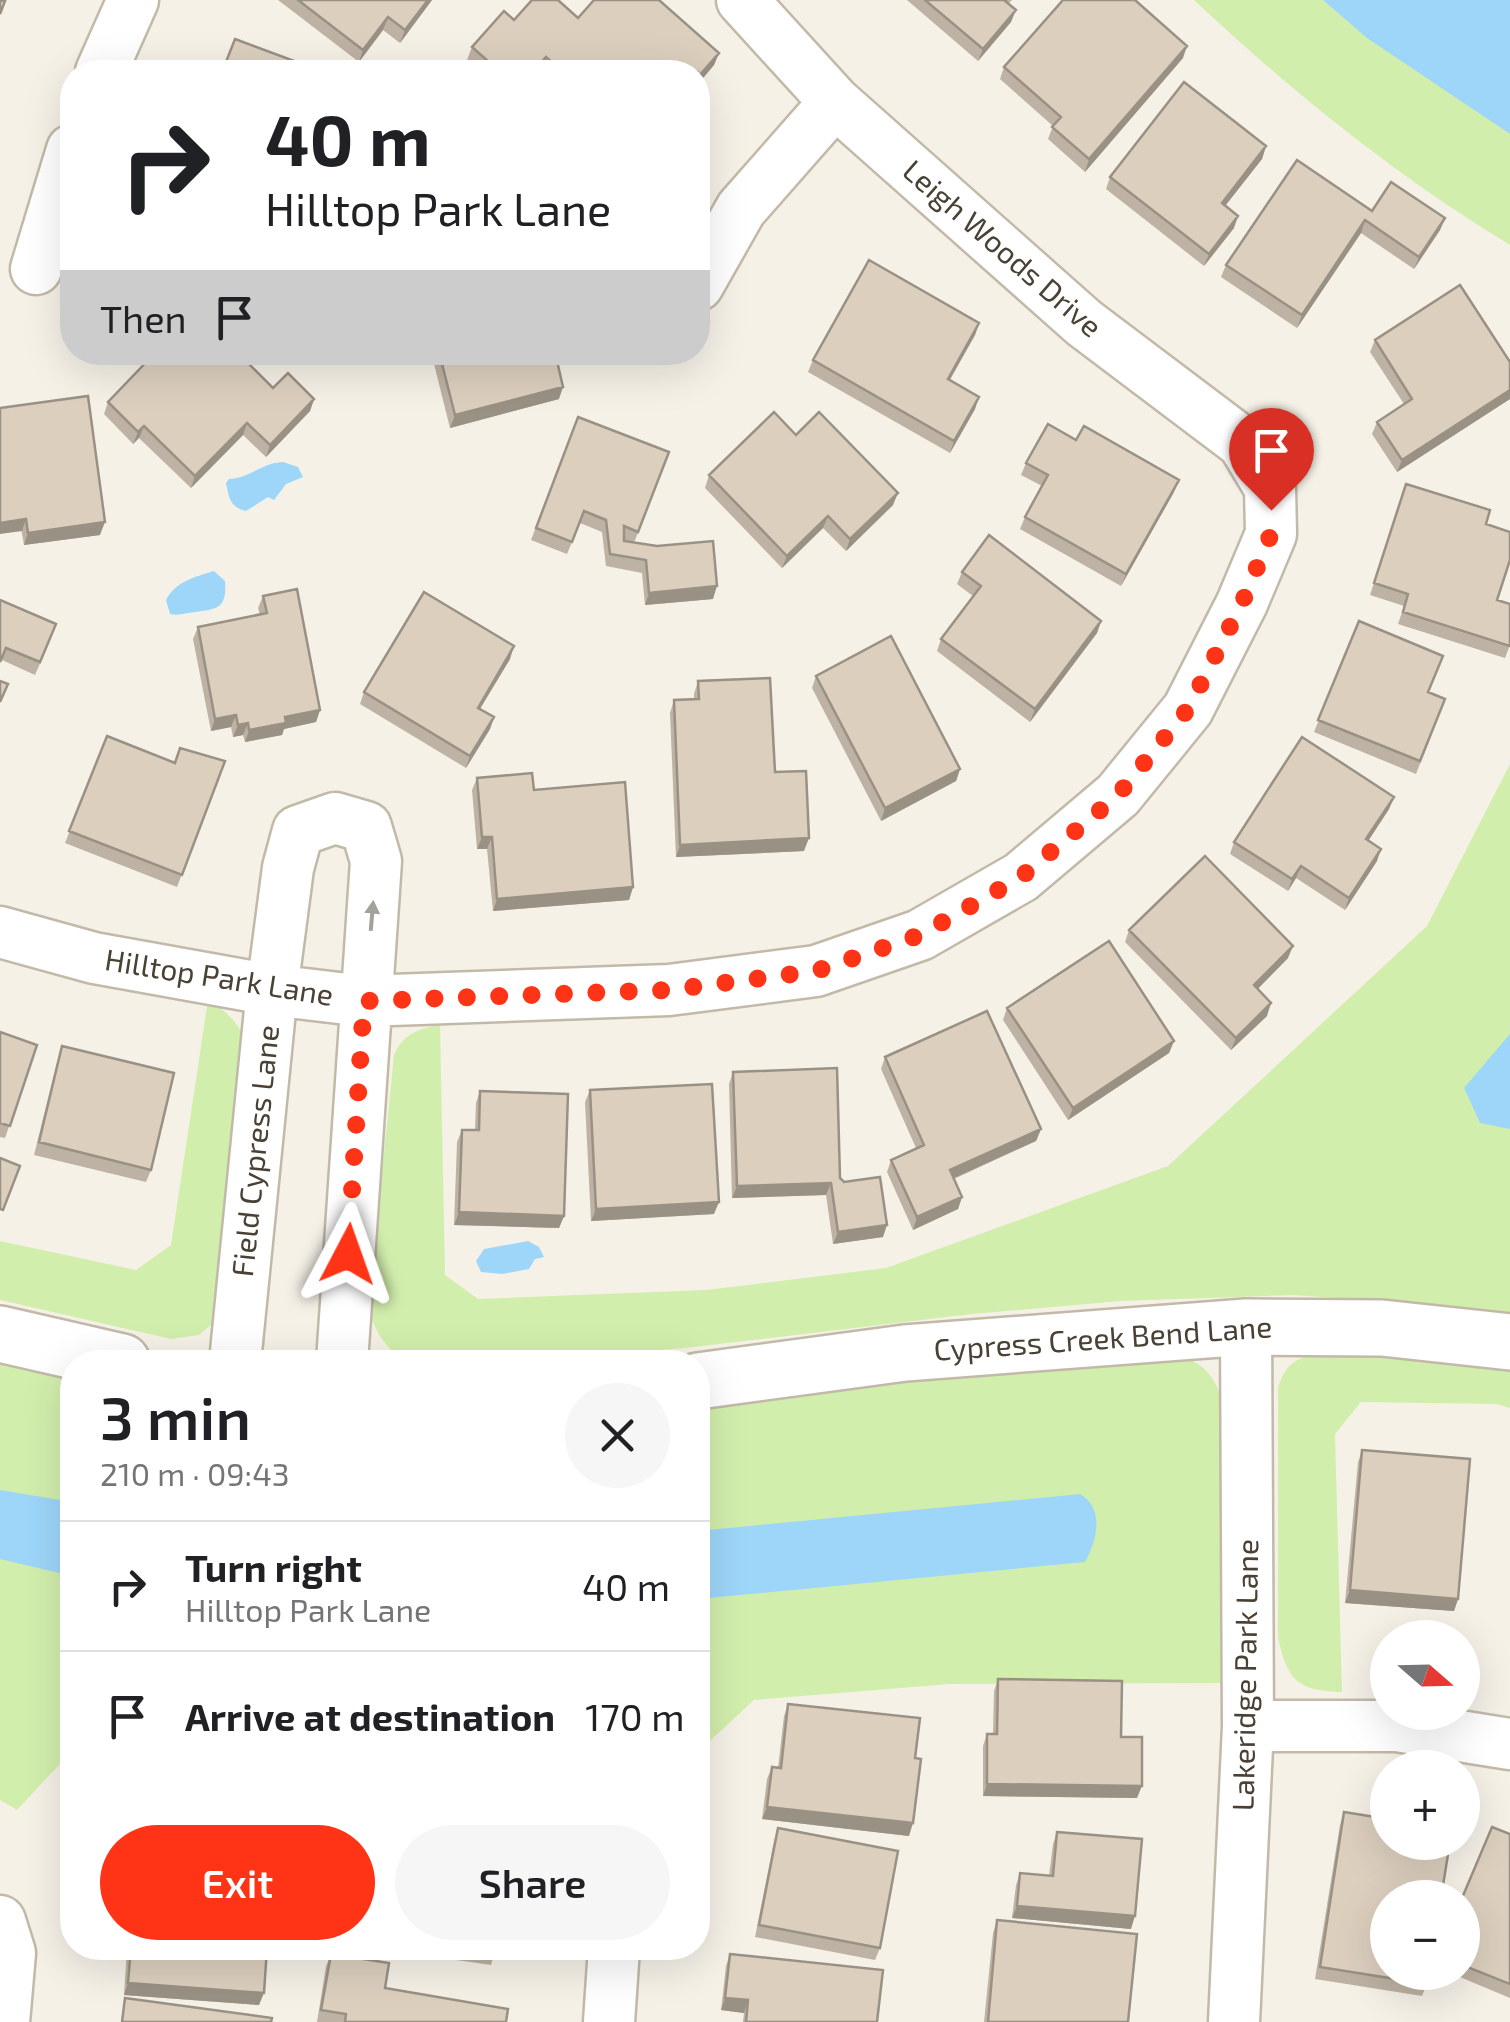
<!DOCTYPE html>
<meta charset="utf-8">
<style>
:root{--surface:#fff;--page:#f6f6f6;--text:#202124;--muted:#757577;--line:#e0e0e0;--accent:#ff3315}
body{margin:0;font-family:"Exo 2",sans-serif;background:var(--page);color:var(--text);height:100vh;display:flex;flex-direction:column;font-size:38px;white-space:nowrap}
*{box-sizing:border-box;margin:0}
p{font-size:32px;color:var(--muted)}
.icon{flex:none;width:55px;height:55px;fill:none;stroke:currentColor;stroke-width:2;stroke-linecap:round;stroke-linejoin:round}
.map{position:relative;flex:1;overflow:hidden}
.details{position:absolute;left:60px;top:1350px;width:650px;height:610px;display:flex;flex-direction:column;background:var(--surface);border-radius:40px;box-shadow:0 10px 40px #0002}
.details>*{flex:none}
.guide{position:absolute;left:60px;top:60px;width:650px;height:305px;border-radius:40px;box-shadow:0 10px 40px #0002;background:#fff;color:var(--text);overflow:hidden}
.needle{width:65px;rotate:110deg}
.controls{position:absolute;left:1370px;top:1620px;display:grid;gap:20px}
.controls a{display:grid;place-items:center;width:110px;height:110px;border-radius:50%;background:var(--surface);box-shadow:0 10px 40px #0002;font-size:50px}
.pin{position:absolute;display:grid;place-items:center;width:85px;height:85px;color:#fff;margin:-102px -42px;border-radius:50% 50% 50% 0;rotate:-45deg;box-shadow:0 0 10px #0007}
.pin .icon{rotate:45deg}
.me{position:absolute;width:110px;margin:-55px;rotate:4deg;stroke-linejoin:round;filter:drop-shadow(0 0 8px #0008)}
.turn{display:flex;align-items:center;gap:35px;height:210px;padding:0 40px;font-size:45px}
.turn .icon{width:130px;height:130px;stroke-width:2.5}
.turn b{display:block;font-size:70px;line-height:85px}
.then{display:flex;align-items:center;height:95px;padding:0 40px;background:#0003;gap:20px;font-size:38px}
.round{display:grid;place-items:center;flex:none;width:105px;height:105px;border-radius:52px;background:var(--page)}
.summary{display:flex;align-items:center;justify-content:space-between;height:170px;padding:0 40px}
h1{font-size:60px;font-weight:600;line-height:75px}
.cta{display:flex;gap:20px;margin-top:auto;padding:20px 40px}
.cta a{flex:1;height:115px;border-radius:60px;background:var(--accent);color:#fff;font-size:40px;font-weight:600;line-height:115px;text-align:center}
.cta a+a{background:var(--page);color:var(--text)}
ul{padding:0;list-style:none}
li{display:flex;align-items:center;gap:30px;height:130px;padding:0 40px;border-top:2px solid var(--line)}
li div{flex:1}
li b{display:block;font-size:38px}
li em{font-style:normal}
.map>svg:first-child{display:block}
</style>
<div class="map">
<svg width="1510" height="2022" viewBox="0 0 1510 2022">
<rect width="100%" height="100%" fill="#f6f1e7"/>
<path fill="#d2eeac" d="M 1194,0 L 1510,0 L 1510,245 C 1396,176 1291,91 1194,0 Z
M 1510,764 L 1510,1312 L 1295,1295 L 1121,1301 L 972,1314 L 685,1348 L 544,1360 L 425,1360 L 394,1354 L 379,1335 L 368,1311 L 394,1055 C 402,1035 419,1028 440,1025 L 445,1275 L 478,1299 L 706,1290 L 886,1268 L 1168,1166 L 1427,926 Z
M 208,1000 C 231,1014 242,1027 250,1052 L 218,1319 L 199,1335 L 171,1339 L 0,1300 L 0,1241 L 136,1270 L 171,1245 Z
M 1323,1352 L 1510,1365 L 1510,1408 L 1497,1404 L 1361,1402 L 1335,1434 L 1342,1692 C 1297,1691 1287,1680 1278,1637 L 1278,1388 C 1286,1362 1297,1358 1323,1352 Z
M 1182,1356 C 1202,1364 1213,1374 1220,1394 L 1222,1683 L 950,1684 L 754,1700 L 698,1752 L 698,1403 L 973,1373 Z
M 0,1359 L 72,1374 L 72,1751 L 17,1810 L 0,1800 Z"/>
<path fill="#9dd6f9" d="M 1323,0 L 1510,0 L 1510,134 L 1367,38 Z
M 283,462 L 298,467 L 303,477 L 286,484 L 274,500 L 268,497 L 246,511 C 230,507 229,498 226,483 L 229,479 C 251,478 261,463 283,462 Z
M 214,571 L 225,581 C 227,608 218,609 195,612 C 186,613 180,616 170,614 L 166,600 C 176,581 195,577 214,571 Z
M 1510,1034 L 1510,1129 L 1480,1123 L 1464,1088 Z
M 528,1241 L 539,1247 L 544,1257 L 535,1259 L 529,1269 L 502,1274 L 481,1272 L 476,1261 L 484,1249 Z
M 0,1490 L 72,1502 L 72,1576 L 0,1559 Z
M 1080,1494 C 1105,1508 1097,1541 1085,1562 L 698,1599 L 698,1531 Z"/>
<g fill="none" stroke-linecap="round" stroke-linejoin="round">
<g stroke="#c2b9a9" stroke-width="55">
<path id="minor" d="M 101,72 L 133,0
M 36,269 L 72,150
M 698,285 L 741,209 L 835,102
M 0,932 L 94,958 L 272,990 L 364,1001 L 669,990 L 816,971 L 920,935 L 1021,877 L 1118,795 L 1188,709 L 1242,603 L 1271,534 L 1270,488 L 1243,443 L 1084,323 L 835,102 L 742,0
M 235,1362 L 272,990 L 288,868 L 298,831 L 335,818 L 366,827 L 376,861 L 342,1362
M 1248,1726 L 1397,1726 L 1510,1744
M 0,1921 L 10,1953 L 4,2022
M 609,2022 L 614,1948
M 1234,2022 L 1248,1726 L 1246,1327"/>
</g>
<g stroke="#c2b9a9" stroke-width="60">
<path id="tertiary" d="M 0,1334 L 122,1362
M 698,1381 L 905,1353 L 1246,1327 L 1382,1328 L 1510,1342"/>
</g>
<use href="#minor" stroke="#fff" stroke-width="50"/>
<use href="#tertiary" stroke="#fff" stroke-width="55"/>
</g>
<path fill="#bdb2a3" d="M 278,0 L 432,0 L 400,43 L 383,30 L 359,62 Z
M 907,0 L 1012,0 L 1008,4 L 1011,22 L 978,61 Z
M 578,18 L 719,53 L 714,65 L 698,84 L 698,72 L 545,72 L 542,70 L 539,72 L 482,72 L 467,60 L 472,47 L 514,20 Z
M 1183,58 L 1085,172 L 1048,139 L 1053,126 L 1000,79 L 1004,67 Z
M 1266,146 L 1262,159 L 1225,206 L 1234,228 L 1204,266 L 1106,189 L 1110,177 Z
M 1372,211 L 1445,218 L 1440,230 L 1414,269 L 1361,233 L 1297,328 L 1221,277 L 1226,265 Z
M 979,323 L 975,335 L 950,380 L 975,409 L 950,453 L 808,372 L 813,360 Z
M 1375,340 L 1510,362 L 1510,399 L 1397,472 L 1372,434 L 1377,422 L 1404,404 L 1370,352 Z
M 431,352 L 555,352 L 559,399 L 450,428 Z
M 273,388 L 314,399 L 310,411 L 266,457 L 243,435 L 191,488 L 139,438 L 133,444 L 104,414 L 108,402 Z
M 0,408 L 100,535 L 24,545 Z
M 578,417 L 669,452 L 634,543 L 713,599 L 645,605 L 642,573 L 606,566 L 602,532 L 580,523 L 567,554 L 531,540 Z
M 796,435 L 893,505 L 846,551 L 823,528 L 782,568 L 705,488 L 709,475 Z
M 1076,440 L 1174,492 L 1121,586 L 1020,529 L 1025,517 L 1042,486 L 1021,475 L 1026,463 Z
M 1406,484 L 1486,524 L 1497,600 L 1510,645 L 1505,658 L 1398,624 L 1404,606 L 1370,595 Z
M 962,572 L 1101,621 L 1097,633 L 1030,722 L 937,651 L 941,639 L 973,596 L 957,584 Z
M 263,596 L 320,710 L 316,722 L 284,729 L 282,735 L 245,742 L 243,735 L 233,737 L 231,727 L 211,731 L 193,639 L 198,627 L 260,615 L 258,608 Z
M 0,600 L 52,636 L 35,675 L 2,660 Z
M 1359,621 L 1428,692 L 1445,699 L 1416,774 L 1314,732 Z
M 510,659 L 480,709 L 494,717 L 490,729 L 466,768 L 360,704 L 364,692 Z
M 816,676 L 960,769 L 956,781 L 881,821 L 812,688 Z
M 698,681 L 775,772 L 804,851 L 676,857 L 670,713 L 674,700 L 694,700 L 694,694 Z
M 107,736 L 175,763 L 225,761 L 177,887 L 65,843 Z
M 477,778 L 534,790 L 633,887 L 629,900 L 493,911 L 487,849 L 477,849 L 472,790 Z
M 1394,797 L 1389,809 L 1368,841 L 1377,861 L 1345,910 L 1296,878 L 1288,891 L 1230,854 L 1234,842 Z
M 1129,930 L 1288,958 L 1257,989 L 1267,1016 L 1231,1050 L 1125,942 Z
M 1007,1008 L 1174,1041 L 1169,1053 L 1068,1120 L 1003,1020 Z
M 0,1032 L 37,1045 L 5,1138 L 0,1137 Z
M 62,1046 L 151,1170 L 146,1182 L 34,1155 L 58,1058 Z
M 885,1057 L 1041,1129 L 1036,1141 L 954,1179 L 962,1197 L 958,1209 L 913,1230 L 887,1172 L 891,1160 L 916,1148 L 881,1069 Z
M 733,1072 L 840,1178 L 883,1237 L 833,1244 L 826,1195 L 732,1198 L 729,1084 Z
M 590,1090 L 714,1214 L 591,1221 L 585,1102 Z
M 480,1091 L 564,1216 L 559,1228 L 454,1225 L 457,1142 L 462,1130 L 475,1130 L 476,1103 Z
M 1362,1450 L 1458,1599 L 1454,1611 L 1345,1603 L 1358,1462 Z
M 998,1679 L 1121,1737 L 1137,1798 L 983,1796 L 983,1746 L 987,1734 L 993,1734 L 994,1691 Z
M 788,1704 L 909,1836 L 762,1819 L 767,1779 L 772,1767 L 778,1768 L 784,1716 Z
M 1344,1812 L 1427,1984 L 1422,1996 L 1315,1979 L 1340,1825 Z
M 778,1828 L 880,1948 L 875,1960 L 755,1937 L 774,1841 Z
M 1057,1832 L 1131,1929 L 1012,1918 L 1016,1885 L 1020,1873 L 1049,1876 L 1053,1844 Z
M 1510,1834 L 1510,1998 L 1448,1972 L 1462,1972 L 1462,1898 Z
M 997,1920 L 1128,2022 L 984,2022 L 993,1933 Z
M 127,1948 L 267,1948 L 259,2005 L 124,1995 Z
M 373,1948 L 496,1948 L 491,1965 Z
M 331,1954 L 385,1988 L 506,2022 L 317,2022 L 326,1966 Z
M 730,1954 L 877,2022 L 743,2022 L 744,2013 L 721,2010 L 726,1966 Z"/>
<path fill="#9a9185" d="M 428,0 L 432,0 L 400,43 L 405,30 Z
M 1016,10 L 1011,22 L 978,61 L 983,49 Z
M 388,17 L 383,30 L 359,62 L 363,50 Z
M 1187,46 L 1183,58 L 1085,172 L 1089,159 Z
M 719,53 L 714,65 L 698,84 L 698,77 Z
M 546,57 L 542,70 L 539,72 L 533,72 Z
M 1266,146 L 1262,159 L 1218,215 L 1222,203 Z
M 1238,216 L 1234,228 L 1204,266 L 1209,254 Z
M 1445,218 L 1440,230 L 1414,269 L 1419,257 Z
M 1365,220 L 1361,233 L 1297,328 L 1302,315 Z
M 979,323 L 975,335 L 943,391 L 948,379 Z
M 563,387 L 559,399 L 450,428 L 455,415 Z
M 1510,390 L 1510,399 L 1397,472 L 1402,460 Z
M 979,397 L 975,409 L 950,453 L 954,441 Z
M 314,399 L 310,411 L 266,457 L 270,445 Z
M 247,423 L 243,435 L 191,488 L 195,476 Z
M 144,426 L 139,438 L 133,444 L 138,432 Z
M 1179,480 L 1174,492 L 1121,586 L 1126,574 Z
M 898,493 L 893,505 L 846,551 L 850,539 Z
M 828,516 L 823,528 L 782,568 L 787,556 Z
M 26,519 L 22,531 L 0,534 L 0,523 Z
M 105,522 L 100,535 L 24,545 L 28,533 Z
M 717,586 L 713,599 L 645,605 L 649,593 Z
M 1101,621 L 1097,633 L 1030,722 L 1035,709 Z
M 514,646 L 510,659 L 473,720 L 478,708 Z
M 320,710 L 316,722 L 284,729 L 282,735 L 245,742 L 249,730 L 285,717 Z
M 236,715 L 231,727 L 211,731 L 215,719 Z
M 494,717 L 490,729 L 466,768 L 470,756 Z
M 248,723 L 243,735 L 233,737 L 238,725 Z
M 960,769 L 956,781 L 881,821 L 885,808 Z
M 1394,797 L 1389,809 L 1361,852 L 1366,839 Z
M 482,837 L 492,837 L 487,849 L 477,849 Z
M 809,838 L 804,851 L 676,857 L 680,845 Z
M 1381,849 L 1377,861 L 1345,910 L 1349,898 Z
M 1301,866 L 1296,878 L 1288,891 L 1292,879 Z
M 633,887 L 629,900 L 493,911 L 497,899 Z
M 1293,946 L 1288,958 L 1249,998 L 1254,985 Z
M 1271,1003 L 1267,1016 L 1231,1050 L 1236,1038 Z
M 1174,1041 L 1169,1053 L 1068,1120 L 1073,1108 Z
M 1041,1129 L 1036,1141 L 945,1182 L 950,1170 Z
M 831,1183 L 826,1195 L 732,1198 L 737,1186 Z
M 962,1197 L 958,1209 L 913,1230 L 917,1217 Z
M 719,1202 L 714,1214 L 591,1221 L 596,1209 Z
M 459,1212 L 564,1216 L 559,1228 L 454,1225 Z
M 887,1225 L 883,1237 L 833,1244 L 838,1232 Z
M 1350,1590 L 1458,1599 L 1454,1611 L 1345,1603 Z
M 987,1784 L 1142,1786 L 1137,1798 L 983,1796 Z
M 767,1807 L 913,1823 L 909,1836 L 762,1819 Z
M 1017,1906 L 1135,1916 L 1131,1929 L 1012,1918 Z
M 128,1983 L 264,1993 L 259,2005 L 124,1995 Z
M 725,1998 L 748,2000 L 744,2013 L 721,2010 Z"/>
<path fill="#dccfbe" stroke="#9a9185" stroke-width="2.5" d="M 0,0 L 5,1 L 0,14 Z
M 298,0 L 428,0 L 405,30 L 388,17 L 363,50 Z
M 532,0 L 558,0 L 578,18 L 594,0 L 659,0 L 719,53 L 698,77 L 698,72 L 563,72 L 546,57 L 533,72 L 500,72 L 472,47 L 504,11 L 514,20 Z
M 925,0 L 1006,0 L 1005,1 L 1016,10 L 983,49 Z
M 1063,0 L 1135,0 L 1187,46 L 1089,159 L 1052,127 L 1061,117 L 1004,67 Z
M 235,39 L 305,65 L 302,72 L 222,72 Z
M 1184,82 L 1266,146 L 1222,203 L 1238,216 L 1209,254 L 1110,177 Z
M 1297,160 L 1372,211 L 1391,182 L 1445,218 L 1419,257 L 1365,220 L 1302,315 L 1226,265 Z
M 869,260 L 979,323 L 948,379 L 979,397 L 954,441 L 813,360 Z
M 1460,285 L 1510,362 L 1510,390 L 1402,460 L 1377,422 L 1412,399 L 1375,340 Z
M 156,352 L 237,352 L 273,388 L 288,373 L 314,399 L 270,445 L 247,423 L 195,476 L 144,426 L 138,432 L 108,402 Z
M 439,352 L 555,352 L 563,387 L 455,415 Z
M 88,396 L 105,522 L 28,533 L 26,519 L 0,523 L 0,408 Z
M 774,412 L 796,435 L 819,412 L 898,493 L 850,539 L 828,516 L 787,556 L 709,475 Z
M 578,417 L 669,452 L 638,532 L 624,526 L 624,541 L 657,546 L 713,541 L 717,586 L 649,593 L 646,560 L 610,554 L 606,520 L 584,511 L 572,542 L 536,528 Z
M 1048,424 L 1076,440 L 1084,426 L 1179,480 L 1126,574 L 1025,517 L 1048,475 L 1026,463 Z
M 1406,484 L 1490,510 L 1486,524 L 1510,532 L 1510,560 L 1497,600 L 1510,604 L 1510,646 L 1403,612 L 1408,594 L 1374,583 Z
M 989,535 L 1101,621 L 1035,709 L 941,639 L 981,586 L 962,572 Z
M 297,589 L 320,710 L 285,717 L 286,723 L 249,730 L 248,723 L 238,725 L 236,715 L 215,719 L 198,627 L 267,613 L 263,596 Z
M 424,592 L 514,646 L 478,708 L 494,717 L 470,756 L 364,692 Z
M 0,600 L 56,624 L 40,662 L 6,648 L 0,662 Z
M 1359,621 L 1443,656 L 1428,692 L 1445,699 L 1420,761 L 1318,720 Z
M 891,636 L 960,769 L 885,808 L 816,676 Z
M 770,678 L 775,772 L 806,771 L 809,838 L 680,845 L 674,700 L 699,699 L 698,681 Z
M 0,681 L 8,684 L 0,702 Z
M 107,736 L 175,763 L 180,748 L 225,761 L 182,875 L 69,831 Z
M 1302,737 L 1394,797 L 1366,839 L 1381,849 L 1349,898 L 1301,866 L 1292,879 L 1234,842 Z
M 532,773 L 534,790 L 625,782 L 633,887 L 497,899 L 492,837 L 482,837 L 477,778 Z
M 1205,856 L 1293,946 L 1254,985 L 1271,1003 L 1236,1038 L 1129,930 Z
M 1109,941 L 1174,1041 L 1073,1108 L 1007,1008 Z
M 987,1011 L 1041,1129 L 950,1170 L 962,1197 L 917,1217 L 891,1160 L 924,1145 L 885,1057 Z
M 0,1032 L 37,1045 L 10,1126 L 0,1123 Z
M 62,1046 L 174,1073 L 151,1170 L 39,1142 Z
M 837,1068 L 840,1178 L 844,1182 L 880,1177 L 887,1225 L 838,1232 L 831,1183 L 737,1186 L 733,1072 Z
M 712,1084 L 719,1202 L 596,1209 L 590,1090 Z
M 480,1091 L 568,1094 L 564,1216 L 459,1212 L 462,1130 L 479,1130 Z
M 0,1158 L 20,1166 L 3,1210 L 0,1209 Z
M 1362,1450 L 1470,1459 L 1458,1599 L 1350,1590 Z
M 998,1679 L 1122,1681 L 1121,1737 L 1142,1737 L 1142,1786 L 987,1784 L 987,1734 L 997,1734 Z
M 788,1704 L 920,1718 L 915,1758 L 921,1759 L 913,1823 L 767,1807 L 772,1767 L 781,1768 Z
M 1344,1812 L 1388,1819 L 1388,1842 L 1450,1842 L 1441,1898 L 1388,1898 L 1388,1972 L 1429,1972 L 1427,1984 L 1320,1967 Z
M 1492,1827 L 1510,1834 L 1510,1984 L 1462,1965 L 1462,1898 Z
M 778,1828 L 898,1851 L 880,1948 L 759,1925 Z
M 1057,1832 L 1142,1839 L 1135,1916 L 1017,1906 L 1020,1873 L 1053,1876 Z
M 997,1920 L 1137,1934 L 1128,2022 L 988,2022 Z
M 131,1948 L 267,1948 L 264,1993 L 128,1983 Z
M 458,1948 L 496,1948 L 496,1953 Z
M 331,1954 L 389,1963 L 385,1988 L 508,2009 L 506,2022 L 345,2022 L 346,2014 L 321,2010 Z
M 730,1954 L 883,1970 L 877,2022 L 746,2022 L 748,2000 L 725,1998 Z
M 125,1998 L 272,2018 L 271,2022 L 122,2022 Z"/>
<defs><path id="oneway-solid" d="M-6-.8H1V-3.2L6.5 0L1 3.2V.8H-6Z" transform="scale(2.5)"/></defs>
<use fill="#a4a09a" href="#oneway-solid" transform="translate(372 916) rotate(-85)"/>
<g fill="none" stroke-linecap="round" stroke-linejoin="round">
<path stroke="#ff3315" stroke-width="18" stroke-dasharray="0 32.4" d="M 348,1254 L 364,1001 L 669,990 L 816,971 L 920,935 L 1021,877 L 1118,795 L 1188,709 L 1242,603 L 1271,534 L 1271,510"/>
</g>
<g text-anchor="middle" stroke-width="8" stroke-linejoin="round" paint-order="stroke">
<g font-size="30" fill="#4a4135" stroke="#fff">
<text transform="translate(1002 249) rotate(41)" y="10">Leigh Woods Drive</text>
<text transform="translate(219 978) rotate(9)" y="10">Hilltop Park Lane</text>
<text transform="translate(256 1151) rotate(-84)" y="10">Field Cypress Lane</text>
<text transform="translate(1103 1339) rotate(-4)" y="10">Cypress Creek Bend Lane</text>
<text transform="translate(1246 1675) rotate(-89)" y="10">Lakeridge Park Lane</text>
</g>
</g>
</svg>
<div class="controls">
<a><svg class="needle" viewBox="-14 -14 28 28"><path d="M0-13l5 13h-10z" fill="#e53935"/><path d="M0 13l5-13h-10z" fill="#757577"/></svg></a>
<a>+</a>
<a>−</a>
</div>
<div class="pin" style="left:1271px;top:510px;background:#d93025"><svg class="icon" aria-label="arrive" viewBox="0 0 24 24"><path d="M6 21V4h12l-3 4 3 4H6"/></svg></div>
<svg class="me" style="left:348px;top:1254px" viewBox="-20 -20 40 40"><path d="M0-17L14 15 0 8-14 15z" fill="#ff3315" stroke="#fff" stroke-width="4"/></svg>
<div class="guide">
<div class="turn"><svg class="icon" aria-label="right" viewBox="0 0 24 24"><path d="M7 20v-9h11M14 6l5 5-5 5"/></svg><div><b>40 m</b>Hilltop Park Lane</div></div>
<div class="then">Then<svg class="icon" aria-label="arrive" viewBox="0 0 24 24"><path d="M6 21V4h12l-3 4 3 4H6"/></svg></div>
</div>
<section class="details">
<div class="summary"><div><h1>3 min</h1><p>210 m · 09:43</p></div><a class="round"><svg class="icon" aria-label="close" viewBox="0 0 24 24"><path d="M6 6l12 12M18 6L6 18"/></svg></a></div>
<ul>
<li><svg class="icon" aria-label="right" viewBox="0 0 24 24"><path d="M7 20v-9h11M14 6l5 5-5 5"/></svg><div><b>Turn right</b><p>Hilltop Park Lane</p></div><em>40 m</em></li>
<li><svg class="icon" aria-label="arrive" viewBox="0 0 24 24"><path d="M6 21V4h12l-3 4 3 4H6"/></svg><div><b>Arrive at destination</b></div><em>170 m</em></li>
</ul>
<div class="cta"><a>Exit</a><a>Share</a></div>
</section>
</div>
